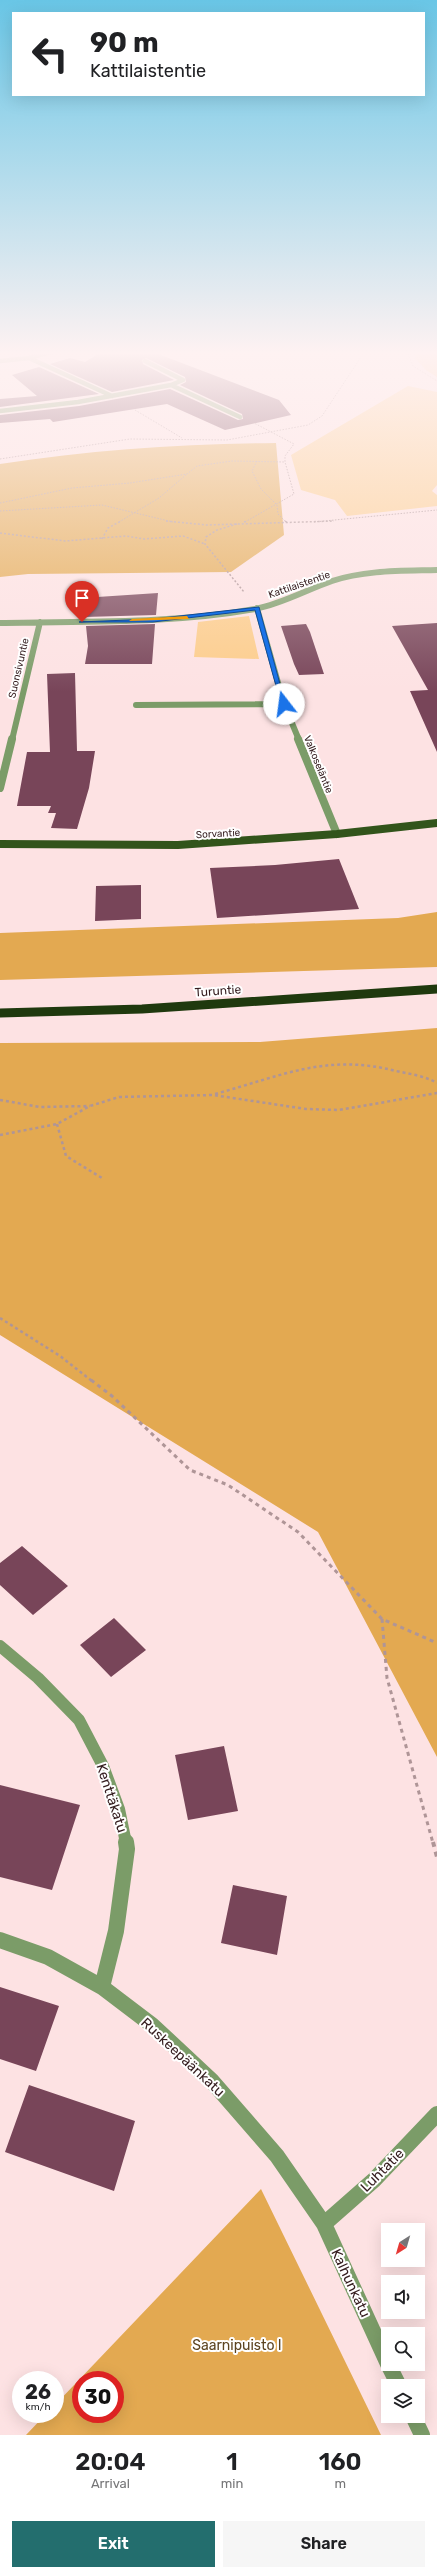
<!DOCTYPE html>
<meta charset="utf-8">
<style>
:root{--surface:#fff;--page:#f6f6f6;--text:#202124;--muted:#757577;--accent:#236e6e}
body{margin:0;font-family:Rubik,sans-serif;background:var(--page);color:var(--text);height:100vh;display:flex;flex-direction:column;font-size:15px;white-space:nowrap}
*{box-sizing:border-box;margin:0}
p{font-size:13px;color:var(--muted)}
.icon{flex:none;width:22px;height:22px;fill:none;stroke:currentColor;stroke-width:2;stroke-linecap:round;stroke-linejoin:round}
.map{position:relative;height:2435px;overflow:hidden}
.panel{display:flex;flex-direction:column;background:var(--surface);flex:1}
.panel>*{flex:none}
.banner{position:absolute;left:12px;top:12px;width:413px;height:84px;border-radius:0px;box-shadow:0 4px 16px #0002;background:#fff;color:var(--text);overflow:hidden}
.needle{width:26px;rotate:217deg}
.controls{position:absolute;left:381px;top:2223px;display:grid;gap:8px}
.controls a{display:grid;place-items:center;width:44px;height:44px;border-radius:0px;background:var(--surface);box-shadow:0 4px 16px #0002;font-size:20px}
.speed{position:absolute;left:12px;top:2371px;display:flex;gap:8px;font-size:20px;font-weight:700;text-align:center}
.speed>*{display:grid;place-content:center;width:52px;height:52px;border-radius:50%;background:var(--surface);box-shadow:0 4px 16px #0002;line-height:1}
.speed small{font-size:10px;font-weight:400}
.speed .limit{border:6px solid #d22;background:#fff;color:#111}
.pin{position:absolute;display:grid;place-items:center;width:34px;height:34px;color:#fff;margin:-41px -17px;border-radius:50% 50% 50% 0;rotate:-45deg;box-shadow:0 0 4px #0007}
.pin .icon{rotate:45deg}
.me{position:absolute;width:44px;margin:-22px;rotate:345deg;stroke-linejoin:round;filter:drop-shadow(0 0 3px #0008)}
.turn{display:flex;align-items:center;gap:14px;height:84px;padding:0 12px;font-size:18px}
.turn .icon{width:52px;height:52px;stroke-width:2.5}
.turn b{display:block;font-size:28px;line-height:34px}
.eta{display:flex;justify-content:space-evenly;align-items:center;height:68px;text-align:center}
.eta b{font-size:24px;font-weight:600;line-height:28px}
.cta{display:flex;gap:8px;margin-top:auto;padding:8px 12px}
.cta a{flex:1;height:46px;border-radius:0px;background:var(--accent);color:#fff;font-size:16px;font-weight:600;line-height:46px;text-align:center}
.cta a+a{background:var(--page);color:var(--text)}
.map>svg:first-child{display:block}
</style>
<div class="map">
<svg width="437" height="2435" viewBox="0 0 437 2435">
<rect width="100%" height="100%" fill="#fde2e3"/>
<path fill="#fccc8a" d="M 417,351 L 437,351 L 437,377 L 426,370 L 415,358 Z
M 408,386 L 437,392 L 437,485 L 432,491 L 437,495 L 437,506 L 347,516 L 335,500 L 301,490 L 291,455 Z
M 249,616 L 259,659 L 194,657 L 198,622 Z"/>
<path fill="#e3a951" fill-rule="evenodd" d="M 276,443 L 284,535 L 231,572 L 28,574 L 0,577 L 0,464 C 91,450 183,444 276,443 Z
M 437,912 L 437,967 L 0,980 L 0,933 L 398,918 Z
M 437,1028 L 437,1757 L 318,1532 L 0,1335 L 0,1043 L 260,1042 Z
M 261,2189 L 381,2435 L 26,2435 L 46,2414 L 55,2414 L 55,2405 ZM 81,2380 L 115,2380 L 115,2414 L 81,2414 Z"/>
<path fill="#784559" d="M 103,351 L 139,354 L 153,352 L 279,400 L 291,415 L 225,430 L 167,404 L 53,422 L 50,419 L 0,423 L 0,415 L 79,406 L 170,389 L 238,420 L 243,419 L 242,414 L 180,385 L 186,382 L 185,377 L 146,358 L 142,360 L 143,364 L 174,380 L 112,392 L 50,364 L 70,358 L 85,362 Z
M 39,367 L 99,394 L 0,407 L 0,399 L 37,396 L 12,375 Z
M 158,593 L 156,615 L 84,617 L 82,598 Z
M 437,623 L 437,752 L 410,691 L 428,690 L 392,626 Z
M 155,624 L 152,664 L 85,664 L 88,646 L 86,626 Z
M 306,624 L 310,632 L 324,674 L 299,675 L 294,664 L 281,626 Z
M 75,673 L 77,751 L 95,751 L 89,788 L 77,829 L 51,828 L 56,813 L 48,813 L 51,806 L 17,806 L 27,752 L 50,752 L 47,674 Z
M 339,859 L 359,909 L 217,918 L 210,868 L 275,865 Z
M 141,885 L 141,919 L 95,921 L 96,886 Z
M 22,1546 L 68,1586 L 33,1615 L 0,1585 L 0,1563 Z
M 114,1618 L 146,1650 L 111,1677 L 80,1645 Z
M 224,1746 L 238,1811 L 188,1820 L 175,1755 Z
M 0,1785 L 80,1805 L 52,1890 L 0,1877 Z
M 233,1885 L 287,1896 L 277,1955 L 221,1943 Z
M 0,1987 L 59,2006 L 36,2071 L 0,2059 Z
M 29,2085 L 135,2121 L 114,2191 L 5,2152 Z"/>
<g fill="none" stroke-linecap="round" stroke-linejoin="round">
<path stroke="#af9597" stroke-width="1" stroke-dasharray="1.5 1.5" stroke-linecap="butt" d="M 407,351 L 413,366 L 437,381
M 135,410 L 182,438
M 0,459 L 130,439 L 227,440 L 308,425 L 322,416 L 365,351
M 257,461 L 252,471 L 261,489 L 277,505 L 278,514 L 286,522
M 0,503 L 72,488 L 130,483 L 187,474 L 197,466 L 232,461 L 285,462
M 0,511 L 102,505 L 173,522
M 119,522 L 159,498 L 187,474
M 245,522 L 294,494 L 285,462 L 285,456 L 294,444 L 254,423
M 314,522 L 437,510"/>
<path stroke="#af9597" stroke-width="1.5" stroke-dasharray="2 2" stroke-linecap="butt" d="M 166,521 L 207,525 L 334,521
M 285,521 L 288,523
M 244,522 L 247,521
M 237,524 L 217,530 L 206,537 L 205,544 L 244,592
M 0,533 L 65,541 L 126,536 L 144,539 L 183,536 L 205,544
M 102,539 L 108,528 L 121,521"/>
<path stroke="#af9597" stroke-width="2.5" stroke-dasharray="3 3" stroke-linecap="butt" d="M 215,1094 C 282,1076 326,1053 396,1071 C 410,1074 425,1076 437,1083
M 0,1100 L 40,1107 L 90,1106
M 57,1124 L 66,1156 L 102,1178
M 0,1135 L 57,1124 L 90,1106 L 119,1097 L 213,1095 L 306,1109 L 339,1110 L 437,1093
M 0,1318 L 60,1356 L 92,1381"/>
<path stroke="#af9597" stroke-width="3" stroke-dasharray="4 4" stroke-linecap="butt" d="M 91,1380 L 112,1396 L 190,1470 L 228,1485 L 298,1532 L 382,1619 L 437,1643
M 382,1619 L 387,1678 L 433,1843"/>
<path stroke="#af9597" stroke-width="4" stroke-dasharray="5 5" stroke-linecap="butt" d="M 433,1842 L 437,1857"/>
<path stroke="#7b9c68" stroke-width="4.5" d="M 29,358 L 112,396
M 0,361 L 29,358 L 55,351
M 145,361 L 183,380 L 171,385
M 0,411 L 78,402 L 171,385 L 240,417"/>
<path stroke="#7b9c68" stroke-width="6" d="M 257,608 L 284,704 L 299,740
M 0,623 C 84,621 171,624 255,609 C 282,604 306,590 332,581 C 365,570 402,571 437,570
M 136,705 L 284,704
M 12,740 L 40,622"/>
<path stroke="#7b9c68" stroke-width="8" d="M 298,739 L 337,834
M 0,788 L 12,739"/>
<path stroke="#7b9c68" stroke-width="12" d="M 0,1646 L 38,1678 L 79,1720 L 103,1766 L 119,1809 L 126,1843"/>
<path stroke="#7b9c68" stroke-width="16" d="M 0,1940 L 48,1957 L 102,1987 L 152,2025 L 211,2080 L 277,2156 L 324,2224 L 388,2364
M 102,1987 L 116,1931 L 127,1849 L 126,1842
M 324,2224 L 374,2180 L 437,2114
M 388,2364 L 399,2386
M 413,2416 L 422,2435"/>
<path stroke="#32541b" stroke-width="8" d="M 0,844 L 178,845 L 337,834 L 437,823"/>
<path stroke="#1f390e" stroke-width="9" d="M 0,1013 L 142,1009 L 437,989"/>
</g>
<linearGradient id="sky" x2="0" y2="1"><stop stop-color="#69c6e6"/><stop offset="0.51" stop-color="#fef2f2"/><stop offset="1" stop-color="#fef2f2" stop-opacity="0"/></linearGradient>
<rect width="437" height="692" fill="url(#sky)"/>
<path fill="#1a73e8" stroke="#114b97" d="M 259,607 L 286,706 L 281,704 L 255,610 L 153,622 L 79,622 L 153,619 Z"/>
<path fill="#f59e0b" d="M 187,616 L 189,619 L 129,621 L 132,619 Z"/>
<g text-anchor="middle" stroke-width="4" stroke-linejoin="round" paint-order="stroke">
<g font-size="10" fill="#341c1e" stroke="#fff">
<text transform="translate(299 584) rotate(-19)" y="4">Kattilaistentie</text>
<text transform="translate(18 668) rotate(-77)" y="4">Suonsivuntie</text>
<text transform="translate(319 764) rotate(68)" y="4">Valkoseläntie</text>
<text transform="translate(218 833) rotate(-3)" y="4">Sorvantie</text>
</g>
<g font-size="12" fill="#341c1e" stroke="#fff">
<text transform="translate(218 991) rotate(-4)" y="4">Turuntie</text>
</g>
<g font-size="14" fill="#341c1e" stroke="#fff">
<text transform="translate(112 1798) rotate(72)" y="5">Kenttäkatu</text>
<text transform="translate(183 2057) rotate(43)" y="5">Ruskeepäänkatu</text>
<text transform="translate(382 2170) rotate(-45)" y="5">Luhtatie</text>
<text transform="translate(351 2283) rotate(65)" y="5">Kalhunkatu</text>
</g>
<g font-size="14" fill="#5d4420" stroke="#fff">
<text x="237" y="2350">Saarnipuisto I</text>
</g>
</g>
</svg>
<div class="controls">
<a><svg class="needle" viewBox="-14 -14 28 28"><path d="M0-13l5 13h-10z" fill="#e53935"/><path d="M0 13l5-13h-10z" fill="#757577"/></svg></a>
<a><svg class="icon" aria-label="sound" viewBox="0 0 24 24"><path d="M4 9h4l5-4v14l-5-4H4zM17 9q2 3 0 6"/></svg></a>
<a><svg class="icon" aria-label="search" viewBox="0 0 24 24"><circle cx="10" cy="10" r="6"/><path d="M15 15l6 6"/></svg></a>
<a><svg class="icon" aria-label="layers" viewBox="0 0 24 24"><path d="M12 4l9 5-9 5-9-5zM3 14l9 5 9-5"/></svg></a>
</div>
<div class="speed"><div>26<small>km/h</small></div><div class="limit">30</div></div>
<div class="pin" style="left:82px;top:622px;background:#d93025"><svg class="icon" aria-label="arrive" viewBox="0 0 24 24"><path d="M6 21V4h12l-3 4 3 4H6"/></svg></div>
<svg class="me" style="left:284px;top:704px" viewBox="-20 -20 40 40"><circle r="19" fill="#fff"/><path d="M0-13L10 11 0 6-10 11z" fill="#1a73e8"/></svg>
<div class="banner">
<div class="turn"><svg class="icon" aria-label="left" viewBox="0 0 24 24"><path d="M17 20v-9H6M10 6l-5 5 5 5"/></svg><div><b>90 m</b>Kattilaistentie</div></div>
</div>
</div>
<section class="panel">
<div class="eta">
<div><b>20:04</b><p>Arrival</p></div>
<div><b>1</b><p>min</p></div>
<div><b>160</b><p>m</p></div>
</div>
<div class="cta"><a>Exit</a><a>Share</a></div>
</section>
